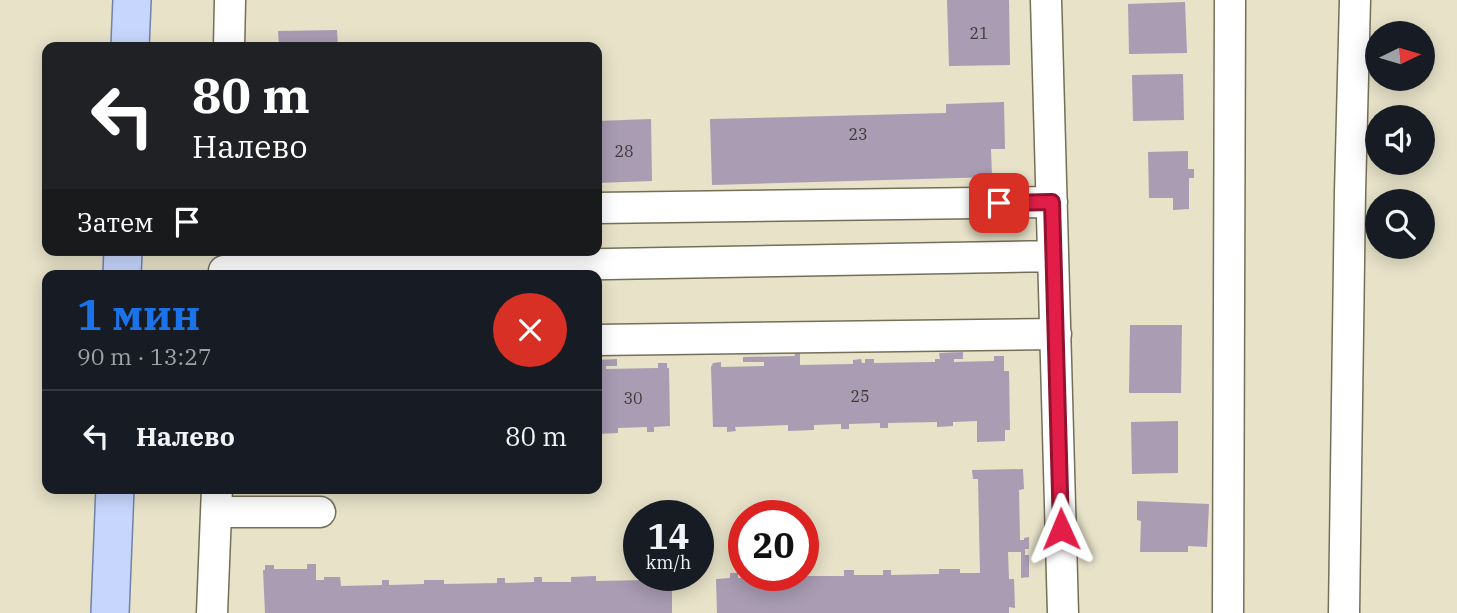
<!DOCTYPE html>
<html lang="ru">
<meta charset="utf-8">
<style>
:root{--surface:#171b24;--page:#242831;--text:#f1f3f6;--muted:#9ea1a6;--line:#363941;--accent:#1a73e8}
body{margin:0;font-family:"IBM Plex Serif",serif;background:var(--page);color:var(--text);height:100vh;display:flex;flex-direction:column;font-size:26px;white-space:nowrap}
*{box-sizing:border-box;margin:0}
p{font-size:23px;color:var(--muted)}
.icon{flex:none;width:38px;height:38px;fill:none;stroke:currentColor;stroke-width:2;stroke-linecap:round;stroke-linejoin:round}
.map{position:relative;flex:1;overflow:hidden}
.side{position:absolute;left:42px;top:270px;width:560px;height:224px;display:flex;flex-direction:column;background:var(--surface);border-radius:14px;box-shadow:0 4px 18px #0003}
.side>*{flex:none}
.guide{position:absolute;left:42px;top:42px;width:560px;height:214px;border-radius:14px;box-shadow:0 4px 18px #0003;background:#202124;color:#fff;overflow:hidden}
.needle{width:46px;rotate:85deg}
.tools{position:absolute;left:1365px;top:21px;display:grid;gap:14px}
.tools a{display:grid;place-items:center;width:70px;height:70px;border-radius:50%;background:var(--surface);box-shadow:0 4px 18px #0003;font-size:35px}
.speed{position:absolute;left:623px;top:500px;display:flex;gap:14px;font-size:35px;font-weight:700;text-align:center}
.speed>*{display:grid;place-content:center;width:91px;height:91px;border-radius:50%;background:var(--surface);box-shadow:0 4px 18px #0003;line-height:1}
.speed small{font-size:18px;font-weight:400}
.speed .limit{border:10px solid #d22;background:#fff;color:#111}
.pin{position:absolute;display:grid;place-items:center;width:60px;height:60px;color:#fff;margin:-30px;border-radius:14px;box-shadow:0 4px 10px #0006}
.me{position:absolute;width:77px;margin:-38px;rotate:359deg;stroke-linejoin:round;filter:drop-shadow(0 0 5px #0008)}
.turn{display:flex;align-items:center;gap:24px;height:147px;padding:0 35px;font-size:32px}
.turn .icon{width:91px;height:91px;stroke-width:2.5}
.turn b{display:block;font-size:49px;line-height:60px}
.then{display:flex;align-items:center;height:66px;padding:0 35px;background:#0003;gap:14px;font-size:26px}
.round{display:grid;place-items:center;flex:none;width:74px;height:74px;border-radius:37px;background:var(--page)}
.summary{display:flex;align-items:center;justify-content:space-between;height:119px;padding:0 35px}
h1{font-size:42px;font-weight:700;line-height:52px;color:var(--accent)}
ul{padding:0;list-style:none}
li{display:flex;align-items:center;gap:21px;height:91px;padding:0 35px;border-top:2px solid var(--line)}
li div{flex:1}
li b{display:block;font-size:26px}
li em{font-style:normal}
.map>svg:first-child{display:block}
</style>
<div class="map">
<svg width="1457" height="613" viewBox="0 0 1457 613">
<rect width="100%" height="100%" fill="#e7e2c8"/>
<path fill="#a99cb3" d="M 947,0 L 1009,0 L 1010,65 L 949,66 Z
M 1185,2 L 1187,53 L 1129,54 L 1128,4 Z
M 337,30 L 338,47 L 279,47 L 278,31 Z
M 1183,74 L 1184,120 L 1133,121 L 1132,75 Z
M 1004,102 L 1005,149 L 991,149 L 992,177 L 712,185 L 710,119 L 946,113 L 946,104 Z
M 651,119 L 652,181 L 597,183 L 597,121 Z
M 1188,151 L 1188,169 L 1194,169 L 1194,178 L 1189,178 L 1189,209 L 1173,210 L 1173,198 L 1149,198 L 1148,152 Z
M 1130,325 L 1182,325 L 1181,393 L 1129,393 Z
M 794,349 L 800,349 L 800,365 L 853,364 L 853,360 L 861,359 L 862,363 L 865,363 L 865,359 L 874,359 L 874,363 L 935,362 L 935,359 L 940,359 L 939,353 L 963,352 L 963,359 L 954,359 L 954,362 L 994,361 L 994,356 L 1004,356 L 1004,371 L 1009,371 L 1010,430 L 1005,430 L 1005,441 L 977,442 L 977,421 L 953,422 L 953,426 L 937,427 L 937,422 L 888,423 L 888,428 L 880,428 L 880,423 L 849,424 L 849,429 L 841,429 L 841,424 L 814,425 L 814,430 L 788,431 L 788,425 L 735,427 L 736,431 L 727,432 L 727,427 L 713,427 L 711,367 L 713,363 L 721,362 L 721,367 L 764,366 L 764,362 L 743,362 L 743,357 L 795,356 Z
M 617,359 L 617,366 L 606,366 L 606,369 L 658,368 L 658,363 L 667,363 L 667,368 L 669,368 L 670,426 L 654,427 L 654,432 L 647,432 L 647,427 L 618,428 L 618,433 L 597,434 L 597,360 Z
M 1178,421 L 1178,473 L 1132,474 L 1131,422 Z
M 1023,469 L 1024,489 L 1019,490 L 1020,540 L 1024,540 L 1024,538 L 1029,537 L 1029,549 L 1025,549 L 1025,555 L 1029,555 L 1029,577 L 1021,578 L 1021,552 L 1008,552 L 1009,579 L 1014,579 L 1015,608 L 1009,607 L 1009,613 L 717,613 L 716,579 L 730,578 L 730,573 L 738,573 L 738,578 L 771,577 L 771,576 L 844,576 L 844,570 L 854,570 L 854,575 L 883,575 L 883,570 L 891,570 L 891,575 L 939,574 L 939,569 L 960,569 L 960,573 L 980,573 L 978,479 L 973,479 L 972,470 Z
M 1137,501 L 1209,504 L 1207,547 L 1188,546 L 1188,552 L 1140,552 L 1141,521 L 1137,520 Z
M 307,564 L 316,564 L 316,580 L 324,580 L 324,577 L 340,577 L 341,586 L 382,585 L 382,580 L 389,580 L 389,585 L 424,584 L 424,580 L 444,580 L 444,584 L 497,583 L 497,578 L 505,578 L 505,583 L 534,582 L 534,577 L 542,577 L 542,582 L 571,582 L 571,577 L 596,576 L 596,581 L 650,580 L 650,576 L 658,576 L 658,580 L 672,580 L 672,613 L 265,613 L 263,570 L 265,570 L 265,565 L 274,565 L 274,569 L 307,569 Z"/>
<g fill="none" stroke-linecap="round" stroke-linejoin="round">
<g stroke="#746f58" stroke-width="33">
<path id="minor" d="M 1046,0 L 1063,613
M 229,47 L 230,0
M 597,208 L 1052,202
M 224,271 L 1053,256
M 597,340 L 1056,334
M 217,512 L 320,512
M 212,613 L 217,488
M 1228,613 L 1230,0
M 1344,613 L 1350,192 L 1355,0"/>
</g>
<g stroke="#7282aa" stroke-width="40">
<path id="major" d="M 130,47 L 132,0
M 122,275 L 123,250
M 110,613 L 115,488"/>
</g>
<use href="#minor" stroke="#fff" stroke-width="30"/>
<use href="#major" stroke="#c6d6fd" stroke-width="37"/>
</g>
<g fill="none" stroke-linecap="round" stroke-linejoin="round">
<g stroke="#92132f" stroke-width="18">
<path id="route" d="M 999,203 L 1052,202 L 1061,529"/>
</g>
<use href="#route" stroke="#e11d48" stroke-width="12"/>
</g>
<g text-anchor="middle" stroke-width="6" stroke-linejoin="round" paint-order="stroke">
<g font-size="16" fill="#403b3a">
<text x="979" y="39">21</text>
<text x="858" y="140">23</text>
<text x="624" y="157">28</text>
<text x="860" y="402">25</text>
<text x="633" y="404">30</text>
</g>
</g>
</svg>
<div class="tools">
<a><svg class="needle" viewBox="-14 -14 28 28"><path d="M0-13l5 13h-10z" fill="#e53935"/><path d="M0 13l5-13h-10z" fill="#9ea1a6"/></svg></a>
<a><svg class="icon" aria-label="sound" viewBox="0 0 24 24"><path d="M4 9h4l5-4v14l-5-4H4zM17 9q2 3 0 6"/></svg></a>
<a><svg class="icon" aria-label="search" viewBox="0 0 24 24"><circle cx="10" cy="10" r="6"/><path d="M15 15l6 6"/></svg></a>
</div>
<div class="speed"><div>14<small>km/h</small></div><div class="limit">20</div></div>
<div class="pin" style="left:999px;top:203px;background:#d93025"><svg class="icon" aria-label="arrive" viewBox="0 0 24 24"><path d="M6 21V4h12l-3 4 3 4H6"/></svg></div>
<svg class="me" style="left:1061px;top:529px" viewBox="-20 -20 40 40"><path d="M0-17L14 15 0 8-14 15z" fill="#e11d48" stroke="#fff" stroke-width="4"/></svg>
<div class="guide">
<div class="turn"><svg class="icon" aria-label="left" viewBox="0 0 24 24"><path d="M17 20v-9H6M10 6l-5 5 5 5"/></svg><div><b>80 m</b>Налево</div></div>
<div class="then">Затем<svg class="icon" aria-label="arrive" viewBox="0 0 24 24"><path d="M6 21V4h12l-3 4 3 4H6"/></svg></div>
</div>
<section class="side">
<div class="summary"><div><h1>1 мин</h1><p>90 m · 13:27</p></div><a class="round" style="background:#d93025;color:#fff"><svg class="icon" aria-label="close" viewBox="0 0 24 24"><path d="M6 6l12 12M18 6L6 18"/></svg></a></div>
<ul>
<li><svg class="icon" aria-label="left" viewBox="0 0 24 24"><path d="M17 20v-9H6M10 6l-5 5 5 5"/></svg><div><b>Налево</b></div><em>80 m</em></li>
</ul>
</section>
</div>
